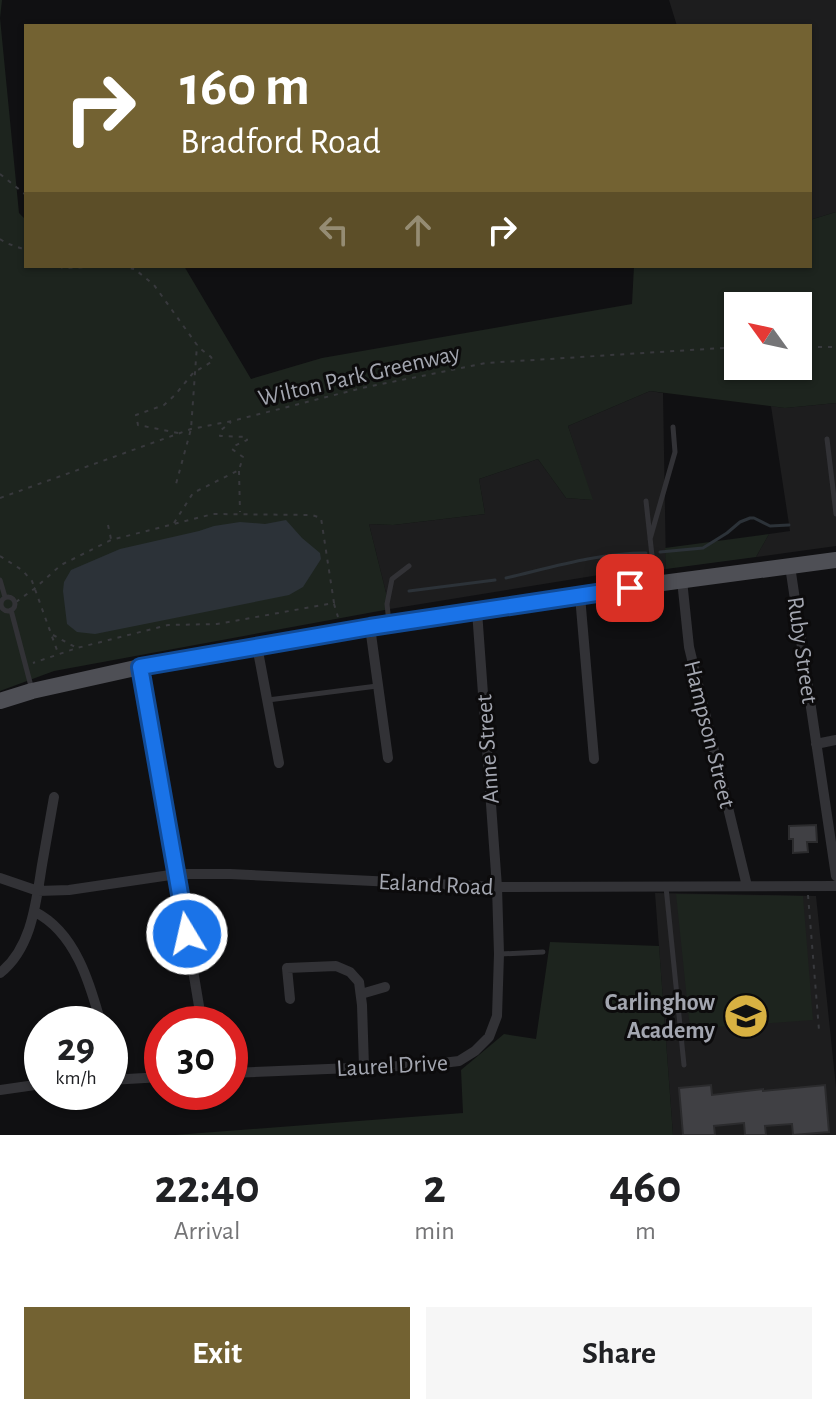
<!DOCTYPE html>
<style>
:root{--surface:#fff;--page:#f6f6f6;--text:#202124;--muted:#757577;--accent:#736232}
body{margin:0;font-family:"Alegreya Sans",sans-serif;background:var(--page);color:var(--text);height:100vh;display:flex;flex-direction:column;font-size:30px;white-space:nowrap}
*{box-sizing:border-box;margin:0}
p{font-size:26px;color:var(--muted)}
.icon{flex:none;width:44px;height:44px;fill:none;stroke:currentColor;stroke-width:2;stroke-linecap:round;stroke-linejoin:round}
.map{position:relative;height:1135px;overflow:hidden}
.details{display:flex;flex-direction:column;background:var(--surface);flex:1}
.details>*{flex:none}
.hud{position:absolute;left:24px;top:24px;width:788px;height:244px;border-radius:0px;box-shadow:0 2px 6px #0004;background:#736232;color:#fff;overflow:hidden}
.needle{width:52px;rotate:303deg}
.buttons{position:absolute;left:724px;top:292px;display:grid;gap:16px}
.buttons a{display:grid;place-items:center;width:88px;height:88px;border-radius:0px;background:var(--surface);box-shadow:0 2px 6px #0004;font-size:40px}
.speed{position:absolute;left:24px;top:1006px;display:flex;gap:16px;font-size:40px;font-weight:700;text-align:center}
.speed>*{display:grid;place-content:center;width:104px;height:104px;border-radius:50%;background:var(--surface);box-shadow:0 2px 6px #0004;line-height:1}
.speed small{font-size:20px;font-weight:400}
.speed .limit{border:12px solid #d22;background:#fff;color:#111}
.pin{position:absolute;display:grid;place-items:center;width:68px;height:68px;color:#fff;margin:-34px;border-radius:16px;box-shadow:0 4px 12px #0006}
.me{position:absolute;width:88px;margin:-44px;rotate:351deg;stroke-linejoin:round;filter:drop-shadow(0 0 6px #0008)}
.turn{display:flex;align-items:center;gap:28px;height:168px;padding:0 24px;font-size:36px}
.turn .icon{width:104px;height:104px;stroke-width:2.5}
.turn b{display:block;font-size:56px;line-height:68px}
.lanes{display:flex;align-items:center;height:76px;padding:0 24px;background:#0003;justify-content:center;gap:40px;direction:ltr}
.lanes .off{opacity:.35}
.eta{display:flex;justify-content:space-evenly;align-items:center;height:136px;text-align:center}
.eta b{font-size:48px;font-weight:700;line-height:56px}
.action{display:flex;gap:16px;margin-top:auto;padding:16px 24px}
.action a{flex:1;height:92px;border-radius:0px;background:var(--accent);color:#fff;font-size:32px;font-weight:700;line-height:92px;text-align:center}
.action a+a{background:var(--page);color:var(--text)}
.map>svg:first-child{display:block}
</style>
<div class="map">
<svg width="836" height="1135" viewBox="0 0 836 1135">
<rect width="100%" height="100%" fill="#101012"/>
<path fill="#1d1d1e" d="M 669,0 L 836,0 L 836,212 L 810,220 L 810,26 L 677,26 Z
M 650,391 L 663,393 L 666,569 L 599,575 L 390,609 L 369,524 L 393,525 L 485,514 L 479,479 L 538,459 L 566,498 L 592,500 L 568,426 Z
M 836,403 L 836,546 L 756,557 L 769,534 L 790,531 L 771,406 L 785,408 Z
M 655,893 L 816,896 L 836,1087 L 836,1135 L 673,1135 Z"/>
<path fill="#1d241e" fill-rule="evenodd" d="M 0,0 L 2,0 L 0,18 L 19,213 L 26,220 L 26,266 L 184,266 L 251,379 L 322,358 L 632,304 L 634,266 L 810,266 L 810,220 L 836,212 L 836,403 L 785,408 L 650,391 L 568,426 L 593,500 L 566,498 L 538,459 L 479,479 L 485,514 L 393,525 L 369,524 L 390,609 L 54,671 L 0,691 ZM 738,306 L 798,306 L 798,366 L 738,366 Z
M 769,534 L 756,557 L 666,569 L 665,548 Z
M 676,894 L 803,896 L 813,1020 L 690,1029 Z
M 550,942 L 659,946 L 673,1135 L 175,1135 L 463,1113 L 461,1070 L 504,1034 L 536,1039 Z"/>
<path fill="#2c3238" d="M 286,520 L 302,538 L 320,553 L 321,559 L 303,587 L 289,595 L 95,634 L 77,632 L 67,624 L 63,591 L 64,582 L 71,570 L 120,549 L 199,531 L 214,526 L 240,522 L 265,524 Z"/>
<g fill="none" stroke-linecap="round" stroke-linejoin="round">
<path stroke="#2c3238" stroke-width="3" d="M 660,552 L 703,548 L 727,533 L 740,522 L 750,518 L 754,518 L 770,526 L 789,525
M 506,578 C 553,567 598,553 646,553
M 409,591 L 495,580"/>
</g>
<path fill="#404044" stroke="#2b2b2d" stroke-width="2" d="M 816,825 L 817,842 L 807,842 L 808,852 L 793,853 L 793,839 L 789,839 L 789,826 Z
M 711,1085 L 712,1095 L 763,1089 L 763,1091 L 825,1085 L 829,1132 L 793,1135 L 792,1124 L 765,1126 L 766,1135 L 745,1135 L 744,1123 L 714,1126 L 715,1135 L 683,1135 L 679,1088 Z"/>
<g fill="none" stroke-linecap="round" stroke-linejoin="round">
<path stroke="#38393d" stroke-width="2" stroke-dasharray="4 6" stroke-linecap="butt" d="M 0,174 L 26,195
M 0,239 L 6,243 L 26,250
M 59,266 L 63,268 L 113,266
M 121,266 L 134,269
M 131,266 L 154,285 L 197,345 L 191,429 L 176,484
M 798,347 L 836,347
M 178,433 L 138,425 L 136,415 L 164,405 L 175,395 L 193,373 L 213,361 L 211,357 L 197,346
M 239,471 L 240,512
M 0,498 L 191,429 L 232,421 L 362,388 L 486,363 L 738,347
M 174,523 L 193,493 L 239,470 L 243,457 L 232,449 L 232,447 L 247,440 L 247,437 L 220,436 L 220,431 L 231,422
M 108,525 L 111,539
M 0,556 L 22,570 L 32,581 L 58,653
M 16,602 L 34,589 L 61,565 L 111,540 L 213,514 L 312,515 L 321,518 L 334,603 L 217,624 L 168,625 L 77,648 L 33,663
M 334,604 L 338,617
M 53,635 L 75,647
M 808,895 L 819,1030"/>
<path stroke="#323236" stroke-width="5" d="M 827,439 L 836,514
M 646,501 L 655,583
M 650,539 L 675,452 L 673,427
M 0,580 L 5,597
M1 604a7 7 0 1 1 14 0a7 7 0 1 1-14 0Z
M 11,610 L 32,690
M 389,623 L 387,604 L 392,579 L 409,566
M 268,700 L 377,686
M 666,887 L 684,1065
M 500,954 L 543,952"/>
<path stroke="#323236" stroke-width="10" d="M 790,566 L 836,876
M 682,580 L 689,647 L 747,886
M 580,596 L 594,759
M 370,627 L 388,758
M 257,646 L 279,763
M 140,667 L 177,874 L 202,1024
M 816,744 L 836,740
M 0,878 L 38,891 L 69,890 L 177,874 L 230,874 L 497,887 L 836,886
M 35,912 C 75,932 90,983 101,1024
M 0,973 C 32,948 36,902 42,865 C 46,842 50,819 54,797
M 361,994 L 385,987
M 290,999 L 287,968 L 336,966 L 350,972 L 359,982 L 362,1005 L 364,1067
M 230,1073 L 426,1065 L 459,1061 L 475,1051 L 489,1037 L 497,1016 L 499,954 L 497,887 L 477,611
M 110,1080 L 162,1077
M 0,1090 L 42,1084"/>
<path stroke="#4e4f55" stroke-width="16" d="M 0,701 L 32,691 L 140,667 L 370,627 L 655,584 L 836,560"/>
</g>
<g fill="none" stroke-linecap="round" stroke-linejoin="round">
<g stroke="#114b97" stroke-width="20">
<path id="route" d="M 187,934 L 140,667 L 370,627 L 630,588"/>
</g>
<use href="#route" stroke="#1a73e8" stroke-width="14"/>
</g>
<defs>
<g id="school-disc" transform="scale(2.3)"><circle r="9.5" fill="#d8b142" stroke="#0c0b0c"/><path d="M0-5L7-2L0 1L-7-2ZM-4 1L0 2.5L4 1V4Q0 6-4 4Z" fill="#111"/></g>
</defs>
<g fill-rule="evenodd">
<use href="#school-disc" x="746" y="1016"/>
</g>
<g text-anchor="middle" stroke-width="6" stroke-linejoin="round" paint-order="stroke">
<g font-size="24" fill="#a3a6b0" stroke="#0c0b0c">
<text transform="translate(359 375) rotate(-13)" y="8">Wilton Park Greenway</text>
<text transform="translate(803 650) rotate(82)" y="8">Ruby Street</text>
<text transform="translate(710 734) rotate(76)" y="8">Hampson Street</text>
<text transform="translate(487 749) rotate(-94)" y="8">Anne Street</text>
<text transform="translate(436 884) rotate(3)" y="8">Ealand Road</text>
<text transform="translate(392 1065) rotate(-3)" y="8">Laurel Drive</text>
</g>
<g font-size="24" font-weight="bold" fill="#a3a6b0" stroke="#0c0b0c" text-anchor="end">
<text x="715" y="1010">Carlinghow<tspan x="715" dy="28">Academy</tspan></text>
</g>
</g>
</svg>
<div class="buttons">
<a><svg class="needle" viewBox="-14 -14 28 28"><path d="M0-13l5 13h-10z" fill="#e53935"/><path d="M0 13l5-13h-10z" fill="#757577"/></svg></a>
</div>
<div class="speed"><div>29<small>km/h</small></div><div class="limit">30</div></div>
<div class="pin" style="left:630px;top:588px;background:#d93025"><svg class="icon" aria-label="arrive" viewBox="0 0 24 24"><path d="M6 21V4h12l-3 4 3 4H6"/></svg></div>
<svg class="me" style="left:187px;top:934px" viewBox="-20 -20 40 40"><circle r="17" fill="#1a73e8" stroke="#fff" stroke-width="3"/><path d="M0-11L8 9 0 5-8 9z" fill="#fff"/></svg>
<div class="hud">
<div class="turn"><svg class="icon" aria-label="right" viewBox="0 0 24 24"><path d="M7 20v-9h11M14 6l5 5-5 5"/></svg><div><b>160 m</b>Bradford Road</div></div>
<div class="lanes"><svg class="icon off" aria-label="left" viewBox="0 0 24 24"><path d="M17 20v-9H6M10 6l-5 5 5 5"/></svg><svg class="icon off" aria-label="ahead" viewBox="0 0 24 24"><path d="M12 20V5M6 11l6-6 6 6"/></svg><svg class="icon" aria-label="right" viewBox="0 0 24 24"><path d="M7 20v-9h11M14 6l5 5-5 5"/></svg></div>
</div>
</div>
<section class="details">
<div class="eta">
<div><b>22:40</b><p>Arrival</p></div>
<div><b>2</b><p>min</p></div>
<div><b>460</b><p>m</p></div>
</div>
<div class="action"><a>Exit</a><a>Share</a></div>
</section>
